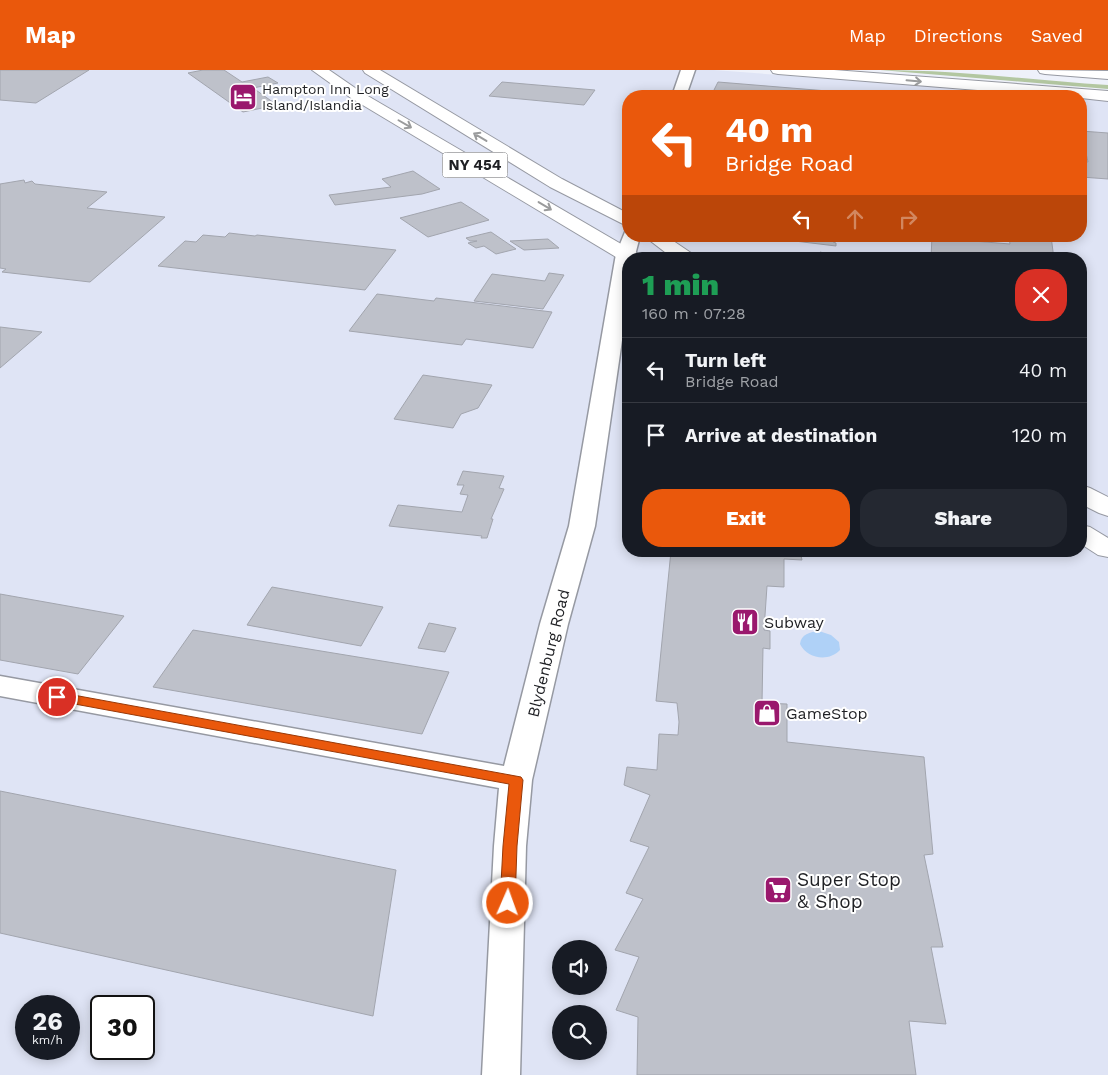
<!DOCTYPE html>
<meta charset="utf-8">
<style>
:root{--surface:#171b24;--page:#242831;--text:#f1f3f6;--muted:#9ea1a6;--line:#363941;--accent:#ea580c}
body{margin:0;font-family:"Work Sans",sans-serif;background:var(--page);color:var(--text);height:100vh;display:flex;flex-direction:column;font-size:19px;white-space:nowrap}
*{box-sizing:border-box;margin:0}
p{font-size:16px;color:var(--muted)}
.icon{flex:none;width:28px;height:28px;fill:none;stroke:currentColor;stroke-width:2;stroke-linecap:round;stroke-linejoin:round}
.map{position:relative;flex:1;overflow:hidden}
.panel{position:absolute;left:622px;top:182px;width:465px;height:305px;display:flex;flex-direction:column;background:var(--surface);border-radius:20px;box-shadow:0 2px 12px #0003}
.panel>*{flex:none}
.hud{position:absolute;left:622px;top:20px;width:465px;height:152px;border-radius:20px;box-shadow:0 2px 12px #0003;background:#ea580c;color:#fff;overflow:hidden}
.buttons{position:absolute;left:552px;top:870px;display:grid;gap:10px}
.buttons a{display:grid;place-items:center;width:55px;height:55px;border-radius:50%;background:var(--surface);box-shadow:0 2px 12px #0003;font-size:25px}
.speed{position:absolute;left:15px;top:925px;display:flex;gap:10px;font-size:25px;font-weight:700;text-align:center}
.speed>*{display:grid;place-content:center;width:65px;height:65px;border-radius:50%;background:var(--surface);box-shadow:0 2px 12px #0003;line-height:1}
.speed small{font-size:12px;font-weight:400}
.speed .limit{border:2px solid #111;border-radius:8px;background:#fff;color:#111}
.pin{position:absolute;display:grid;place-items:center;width:42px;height:42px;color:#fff;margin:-21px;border:2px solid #fff;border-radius:50%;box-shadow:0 1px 5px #0007}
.me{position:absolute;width:55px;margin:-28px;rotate:2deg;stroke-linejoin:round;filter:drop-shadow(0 0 4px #0008)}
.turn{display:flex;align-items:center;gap:18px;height:105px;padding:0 20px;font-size:22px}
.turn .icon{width:65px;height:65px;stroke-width:2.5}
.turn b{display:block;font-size:35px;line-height:42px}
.lanes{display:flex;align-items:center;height:48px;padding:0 20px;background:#0003;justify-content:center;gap:25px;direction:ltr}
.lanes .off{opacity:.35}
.round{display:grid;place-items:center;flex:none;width:52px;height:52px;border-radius:20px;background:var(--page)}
.summary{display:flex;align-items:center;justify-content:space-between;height:85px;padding:0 20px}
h1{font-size:30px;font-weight:800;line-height:38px;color:#1e9e55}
.cta{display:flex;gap:10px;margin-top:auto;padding:10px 20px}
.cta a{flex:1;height:58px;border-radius:20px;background:var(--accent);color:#fff;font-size:20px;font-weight:800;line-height:58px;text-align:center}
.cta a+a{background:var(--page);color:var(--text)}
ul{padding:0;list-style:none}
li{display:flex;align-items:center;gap:15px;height:65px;padding:0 20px;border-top:1px solid var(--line)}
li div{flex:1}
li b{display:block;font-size:19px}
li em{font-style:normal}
header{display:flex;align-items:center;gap:30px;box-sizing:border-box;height:70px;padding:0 25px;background:var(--accent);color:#fff}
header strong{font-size:24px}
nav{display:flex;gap:28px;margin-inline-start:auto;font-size:18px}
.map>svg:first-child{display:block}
</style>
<header>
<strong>Map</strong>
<nav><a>Map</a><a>Directions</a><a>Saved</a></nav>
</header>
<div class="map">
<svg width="1108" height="1005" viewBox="0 0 1108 1005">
<rect width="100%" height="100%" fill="#eef1fa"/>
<path fill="#dfe4f5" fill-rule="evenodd" d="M 0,0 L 714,0 L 1058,26 L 629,26 L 629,166 L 1081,166 L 1081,28 L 1108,30 L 1108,1005 L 0,1005 ZM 629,189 L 1081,189 L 1081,481 L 629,481 ZM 561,879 L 599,879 L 599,916 L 561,916 ZM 26,936 L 69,936 L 69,979 L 26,979 ZM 101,936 L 144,936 L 144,979 L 101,979 ZM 561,944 L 599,944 L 599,981 L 561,981 Z"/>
<path fill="#b3c7a1" d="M 880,0 C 957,0 1032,10 1108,15 L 1108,19 Z"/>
<path fill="#afd1f7" d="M 819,561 L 831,565 L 839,572 L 840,580 C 829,592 807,589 800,574 C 801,564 810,562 819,561 Z"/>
<path fill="#bec1ca" stroke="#a2a5ae" d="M 0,0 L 89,0 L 36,33 L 0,30 Z
M 203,0 L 224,0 L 242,12 L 268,7 L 278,13 L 253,18 L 277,35 L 243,42 L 188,3 Z
M 502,12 L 595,20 L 584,35 L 489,26 Z
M 718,12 L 888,26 L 711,26 Z
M 1081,61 L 1108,63 L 1108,109 L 1081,107 L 1081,91 L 1088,92 Z
M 413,101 L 440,119 L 422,124 L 335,135 L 329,125 L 391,117 L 382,109 Z
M 24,110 L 25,113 L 32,111 L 35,114 L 107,122 L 87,138 L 165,147 L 90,212 L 2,202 L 6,199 L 0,198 L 0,114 Z
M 461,132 L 489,150 L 428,167 L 400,148 Z
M 491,162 L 516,179 L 496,184 L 484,176 L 476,178 L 468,173 L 477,171 L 470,171 L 466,168 Z
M 229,163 L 255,166 L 257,165 L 396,180 L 365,220 L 158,196 L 185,171 L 196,172 L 203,165 L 225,167 Z
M 753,166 L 834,166 L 833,172 L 836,173 L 836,176 Z
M 932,166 L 973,166 L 973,171 L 1010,174 L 1009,167 L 1002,166 L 1051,166 L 1054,189 L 931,189 Z
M 548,169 L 559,178 L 524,180 L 510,171 Z
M 820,182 L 828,184 L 871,187 L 871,189 L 823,189 L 824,186 L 819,185 Z
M 549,203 L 564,205 L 543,239 L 474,231 L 492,204 L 545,211 Z
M 377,224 L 434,231 L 436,228 L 552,242 L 533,278 L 466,269 L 462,275 L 349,261 Z
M 0,257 L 42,262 L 0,298 Z
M 423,305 L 492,315 L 478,338 L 461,344 L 453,358 L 394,349 Z
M 463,401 L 504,406 L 499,418 L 504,419 L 491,449 L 493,449 L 487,468 L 481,468 L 482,466 L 389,456 L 398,435 L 462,442 L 468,425 L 460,424 L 464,415 L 457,415 Z
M 671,481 L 800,481 L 802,490 L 784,489 L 784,517 L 767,516 L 764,560 L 770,561 L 770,579 L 763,578 L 762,633 L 787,634 L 787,672 L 924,687 L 933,784 L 924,785 L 943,877 L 931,877 L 946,954 L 909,951 L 916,1005 L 637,1005 L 638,947 L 616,940 L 639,887 L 615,880 L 643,829 L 626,823 L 649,777 L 630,771 L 650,725 L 624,715 L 627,697 L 657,700 L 659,664 L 678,665 L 679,652 L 677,633 L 656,631 Z
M 272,517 L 383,537 L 361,576 L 247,555 Z
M 0,524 L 124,546 L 78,604 L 0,590 Z
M 429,553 L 456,558 L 445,582 L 418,578 Z
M 193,560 L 449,602 L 422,664 L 153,617 Z
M 0,721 L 396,800 L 373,946 L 0,863 Z"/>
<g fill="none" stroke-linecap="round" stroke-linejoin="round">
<g stroke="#9699a2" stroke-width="3">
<path id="minor" d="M 681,0 L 695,0 L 686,26 L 672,26 Z
M 629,161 L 629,166 L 640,166 L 634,189 L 629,189 L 629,222 L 595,456 L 568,554 L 532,710 L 526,776 L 520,1005 L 482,1005 L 494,776 L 499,718 L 0,626 L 0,606 L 504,696 L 540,554 L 569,456 L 616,184 L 625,162 Z"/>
</g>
<g stroke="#9699a2" stroke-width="2">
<path id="secondary" d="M 771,0 L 834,0 L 1108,21 L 1108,31 L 1081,28 L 1081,26 L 1053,26 L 778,4 L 773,3 Z"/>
</g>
<g stroke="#9699a2" stroke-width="2">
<path id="trunk" d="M 312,0 L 329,0 L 361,22 L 640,185 L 643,189 L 629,189 L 629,194 L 626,193 L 351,28 Z
M 363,0 L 380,0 L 562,109 L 629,144 L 629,157 L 550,117 L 365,3 Z
M 644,166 L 666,166 L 694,185 L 697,189 L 674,189 Z
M 1081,415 L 1090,418 L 1108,427 L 1108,446 L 1099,443 L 1081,434 Z
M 1081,455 L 1090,457 L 1108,468 L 1108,487 L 1098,485 L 1081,474 Z"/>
</g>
<g stroke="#9699a2" stroke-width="2">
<path id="motorway" d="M 1038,0 L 1108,1 L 1108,9 L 1045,4 L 1040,3 Z"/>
</g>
<use href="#minor" fill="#fff" fill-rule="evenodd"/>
<use href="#secondary" fill="#fff" fill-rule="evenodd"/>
<use href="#trunk" fill="#fff" fill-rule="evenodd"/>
<use href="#motorway" fill="#fff" fill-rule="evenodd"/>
</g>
<defs><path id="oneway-shaft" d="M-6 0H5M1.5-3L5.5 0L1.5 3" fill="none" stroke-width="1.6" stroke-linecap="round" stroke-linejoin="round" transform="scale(1.25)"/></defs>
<g stroke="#9a9b9c">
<use href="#oneway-shaft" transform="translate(914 11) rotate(5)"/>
<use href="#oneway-shaft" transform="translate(405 54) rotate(30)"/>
<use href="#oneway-shaft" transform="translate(480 67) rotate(-149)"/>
<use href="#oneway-shaft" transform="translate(545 136) rotate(31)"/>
</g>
<path fill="#ea580c" stroke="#983908" d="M 57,622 L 521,707 L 523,710 L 517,776 L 515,833 L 513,837 L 508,839 L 502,837 L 500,833 L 503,776 L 509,714 L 53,630 L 51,627 Z"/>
<defs>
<g id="hotel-square" transform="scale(1.4375)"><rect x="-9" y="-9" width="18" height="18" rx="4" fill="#9a186d" stroke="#fff"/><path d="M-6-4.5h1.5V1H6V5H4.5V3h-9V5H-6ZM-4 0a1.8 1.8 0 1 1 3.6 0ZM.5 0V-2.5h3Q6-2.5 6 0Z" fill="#fff"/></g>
<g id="restaurant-square" transform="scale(1.4375)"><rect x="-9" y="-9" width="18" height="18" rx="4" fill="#9a186d" stroke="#fff"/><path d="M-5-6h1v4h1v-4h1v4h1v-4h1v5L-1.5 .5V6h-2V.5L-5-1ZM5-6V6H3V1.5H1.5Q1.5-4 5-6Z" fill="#fff"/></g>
<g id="shop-square" transform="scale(1.4375)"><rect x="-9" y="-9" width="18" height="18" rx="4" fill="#9a186d" stroke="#fff"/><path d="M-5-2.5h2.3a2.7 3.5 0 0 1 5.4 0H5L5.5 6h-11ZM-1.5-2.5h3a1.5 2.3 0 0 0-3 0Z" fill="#fff"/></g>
<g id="supermarket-square" transform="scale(1.4375)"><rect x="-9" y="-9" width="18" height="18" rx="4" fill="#9a186d" stroke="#fff"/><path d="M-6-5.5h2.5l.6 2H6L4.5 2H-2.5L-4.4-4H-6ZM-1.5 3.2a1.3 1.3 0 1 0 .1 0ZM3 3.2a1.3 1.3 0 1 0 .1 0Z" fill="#fff"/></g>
</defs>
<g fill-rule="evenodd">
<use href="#hotel-square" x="243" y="27"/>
<use href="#restaurant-square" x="745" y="552"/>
<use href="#shop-square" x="767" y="643"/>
<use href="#supermarket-square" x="778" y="820"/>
</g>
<g text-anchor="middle" stroke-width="4" stroke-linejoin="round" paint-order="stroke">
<g font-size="14" fill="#1f2024" stroke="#fff" text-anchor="start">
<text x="262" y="24">Hampton Inn Long<tspan x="262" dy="16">Island/Islandia</tspan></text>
</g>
<rect fill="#fff" stroke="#626366" stroke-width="1" x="442.5" y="82.5" width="65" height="25" rx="4"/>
<g font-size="15" font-weight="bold" fill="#1f2024">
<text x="475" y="100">NY 454</text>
</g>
<g font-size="16" fill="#1f2024" stroke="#fff" text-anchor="start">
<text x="764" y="558">Subway</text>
<text x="786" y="649">GameStop</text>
</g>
<g font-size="16" fill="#1f2024" stroke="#fff">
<text transform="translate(548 583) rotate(-76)" y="6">Blydenburg Road</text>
</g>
<g font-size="19" fill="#1f2024" stroke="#fff" text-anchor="start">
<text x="797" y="816">Super Stop<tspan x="797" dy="22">&amp; Shop</tspan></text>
</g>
</g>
</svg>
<div class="buttons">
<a><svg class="icon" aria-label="sound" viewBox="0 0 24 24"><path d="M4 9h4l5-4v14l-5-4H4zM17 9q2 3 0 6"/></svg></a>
<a><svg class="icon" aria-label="search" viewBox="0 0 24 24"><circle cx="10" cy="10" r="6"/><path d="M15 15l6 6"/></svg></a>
</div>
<div class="speed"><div>26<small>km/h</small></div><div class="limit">30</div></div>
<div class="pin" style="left:57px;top:627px;background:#d93025"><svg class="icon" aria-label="arrive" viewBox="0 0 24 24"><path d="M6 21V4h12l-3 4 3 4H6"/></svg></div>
<svg class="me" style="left:508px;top:833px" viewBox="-20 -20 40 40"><circle r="17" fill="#ea580c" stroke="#fff" stroke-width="3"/><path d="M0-11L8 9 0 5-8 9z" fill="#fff"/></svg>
<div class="hud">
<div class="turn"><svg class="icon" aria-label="left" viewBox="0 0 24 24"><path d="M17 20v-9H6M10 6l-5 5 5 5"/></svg><div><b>40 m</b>Bridge Road</div></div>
<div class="lanes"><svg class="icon" aria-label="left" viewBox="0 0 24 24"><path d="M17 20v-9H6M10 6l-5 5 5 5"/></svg><svg class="icon off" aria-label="ahead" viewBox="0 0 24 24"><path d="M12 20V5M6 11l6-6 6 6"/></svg><svg class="icon off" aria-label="right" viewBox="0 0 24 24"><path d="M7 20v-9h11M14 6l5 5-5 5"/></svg></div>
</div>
<section class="panel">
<div class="summary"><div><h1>1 min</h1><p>160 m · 07:28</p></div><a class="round" style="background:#d93025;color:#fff"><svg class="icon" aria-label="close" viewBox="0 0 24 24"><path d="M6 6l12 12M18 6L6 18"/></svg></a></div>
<ul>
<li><svg class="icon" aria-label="left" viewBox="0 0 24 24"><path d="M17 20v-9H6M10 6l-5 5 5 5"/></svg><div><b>Turn left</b><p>Bridge Road</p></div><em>40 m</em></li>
<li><svg class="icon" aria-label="arrive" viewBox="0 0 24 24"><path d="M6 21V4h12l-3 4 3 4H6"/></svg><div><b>Arrive at destination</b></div><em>120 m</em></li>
</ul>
<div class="cta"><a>Exit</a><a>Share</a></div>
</section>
</div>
